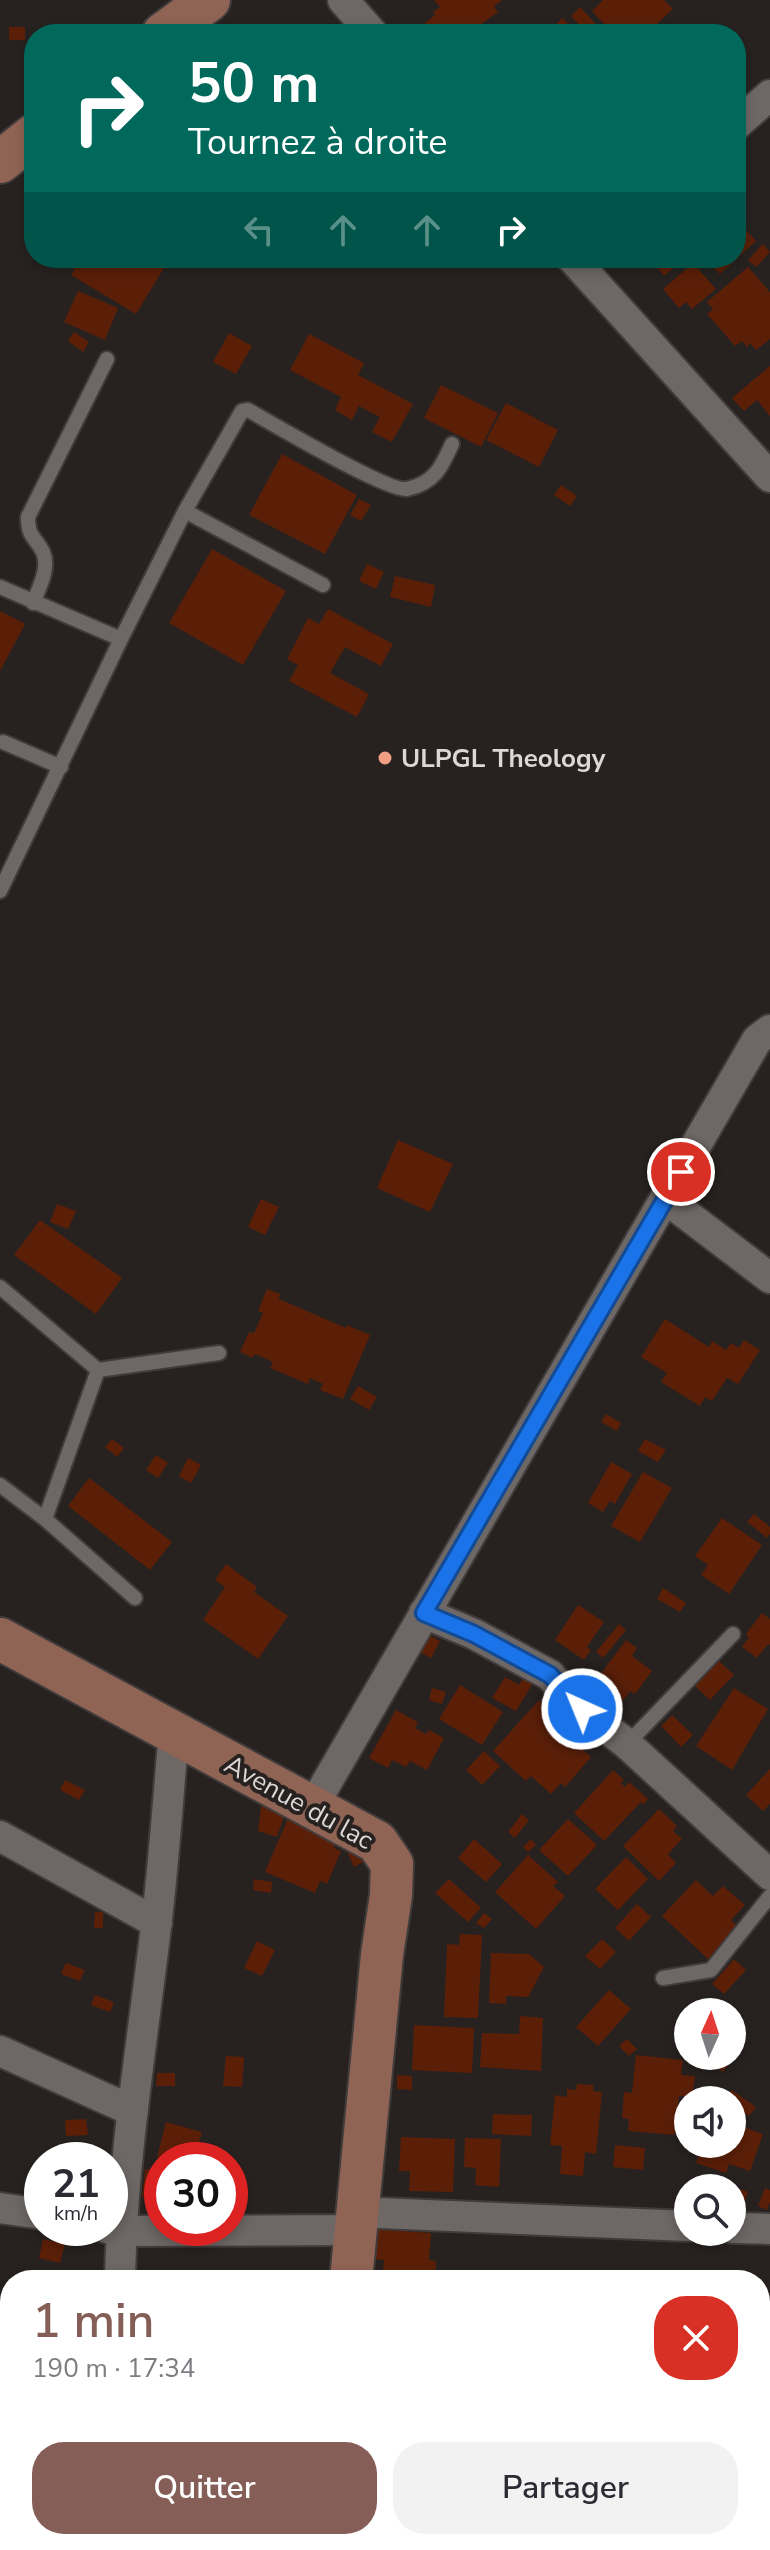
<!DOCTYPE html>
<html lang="fr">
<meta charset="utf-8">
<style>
:root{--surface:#fff;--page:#f2f2f3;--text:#2b2b33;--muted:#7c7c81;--accent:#855f57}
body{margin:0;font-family:"Nunito Sans",sans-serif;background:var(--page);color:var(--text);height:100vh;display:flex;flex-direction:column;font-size:30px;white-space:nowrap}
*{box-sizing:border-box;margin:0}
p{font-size:26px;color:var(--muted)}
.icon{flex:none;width:44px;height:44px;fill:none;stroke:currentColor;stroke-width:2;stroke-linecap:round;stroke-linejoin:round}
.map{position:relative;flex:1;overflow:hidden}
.side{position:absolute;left:0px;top:2270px;width:770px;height:280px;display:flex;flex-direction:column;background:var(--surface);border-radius:32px 32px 0 0;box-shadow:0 4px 12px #0003}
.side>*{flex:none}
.banner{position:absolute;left:24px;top:24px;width:722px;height:244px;border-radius:32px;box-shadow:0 4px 12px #0003;background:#00695c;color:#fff;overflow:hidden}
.needle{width:52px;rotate:3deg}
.tools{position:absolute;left:674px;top:1998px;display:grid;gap:16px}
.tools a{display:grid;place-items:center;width:72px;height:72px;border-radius:50%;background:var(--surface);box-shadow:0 4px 12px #0003;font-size:40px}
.speed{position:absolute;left:24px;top:2142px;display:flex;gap:16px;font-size:40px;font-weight:700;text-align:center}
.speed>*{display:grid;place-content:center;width:104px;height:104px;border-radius:50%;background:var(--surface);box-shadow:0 4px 12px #0003;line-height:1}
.speed small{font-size:20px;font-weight:400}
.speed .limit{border:12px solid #d22;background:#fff;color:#111}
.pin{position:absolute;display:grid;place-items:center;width:68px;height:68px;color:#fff;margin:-34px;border:4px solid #fff;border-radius:50%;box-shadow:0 2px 8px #0007}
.me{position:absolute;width:88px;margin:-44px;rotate:316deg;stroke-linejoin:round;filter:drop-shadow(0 0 6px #0008)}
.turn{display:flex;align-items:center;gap:28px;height:168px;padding:0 32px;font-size:36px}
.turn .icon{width:104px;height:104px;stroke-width:2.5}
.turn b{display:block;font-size:56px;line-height:68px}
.lanes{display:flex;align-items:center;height:76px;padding:0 32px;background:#0003;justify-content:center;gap:40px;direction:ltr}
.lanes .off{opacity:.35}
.round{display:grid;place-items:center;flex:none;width:84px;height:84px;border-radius:32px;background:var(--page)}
.summary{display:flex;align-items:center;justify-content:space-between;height:136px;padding:0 32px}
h1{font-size:48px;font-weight:600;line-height:60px;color:var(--accent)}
.action{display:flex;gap:16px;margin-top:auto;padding:16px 32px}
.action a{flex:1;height:92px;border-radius:32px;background:var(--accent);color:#fff;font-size:32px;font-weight:600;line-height:92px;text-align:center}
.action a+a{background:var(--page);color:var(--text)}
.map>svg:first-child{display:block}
</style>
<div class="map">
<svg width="770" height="2550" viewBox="0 0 770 2550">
<rect width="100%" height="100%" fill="#272220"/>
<path fill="#5b1f08" d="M 434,0 L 502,0 L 494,6 L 498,12 L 474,29 L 478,34 L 425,34 L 420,27 L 435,15 L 433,12 L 440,7 Z
M 603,0 L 664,0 L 673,9 L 646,34 L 614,34 L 592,11 Z
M 580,7 L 605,34 L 588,34 L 571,16 Z
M 563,18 L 576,34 L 544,34 Z
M 9,27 L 25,27 L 25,40 L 9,40 Z
M 736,219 L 756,241 L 720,274 L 705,258 L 736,258 Z
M 763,244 L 770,252 L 756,267 L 748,260 Z
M 82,258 L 170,258 L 136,314 L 71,275 Z
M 649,258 L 685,258 L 664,276 Z
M 693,263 L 716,289 L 692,309 L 686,302 L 679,308 L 663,289 Z
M 748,267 L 770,292 L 770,339 L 756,350 L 750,343 L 747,347 L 742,341 L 735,346 L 707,314 L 713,309 L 707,302 Z
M 78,291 L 118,308 L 105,340 L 64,322 Z
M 74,332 L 89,342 L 83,352 L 68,341 Z
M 229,333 L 252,346 L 236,374 L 213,362 Z
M 309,334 L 364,363 L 358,375 L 413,404 L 392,442 L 372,432 L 380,417 L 359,406 L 352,420 L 335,410 L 341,397 L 290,370 Z
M 770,366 L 770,416 L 757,400 L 744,411 L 732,398 Z
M 441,385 L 498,413 L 481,447 L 424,418 Z
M 506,403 L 558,430 L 539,467 L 486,440 Z
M 282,454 L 357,495 L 325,554 L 249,515 Z
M 561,485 L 577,496 L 570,506 L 554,495 Z
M 359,499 L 371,505 L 361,521 L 350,515 Z
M 212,549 L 286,591 L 243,665 L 169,623 Z
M 367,564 L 384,572 L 376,589 L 359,581 Z
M 395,576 L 435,585 L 431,607 L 390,597 Z
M 328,609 L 393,644 L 381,666 L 345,647 L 330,673 L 369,694 L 357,717 L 289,681 L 298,665 L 287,659 L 308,618 L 319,624 Z
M 0,611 L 25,624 L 0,671 Z
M 398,1140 L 453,1164 L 430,1212 L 377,1188 Z
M 261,1199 L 279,1207 L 265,1235 L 248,1227 Z
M 57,1204 L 76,1211 L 68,1229 L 50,1222 Z
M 40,1220 L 122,1278 L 96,1314 L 14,1255 Z
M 267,1289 L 280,1294 L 279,1299 L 346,1328 L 347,1325 L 370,1335 L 343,1399 L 320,1390 L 323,1384 L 310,1378 L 308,1384 L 270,1368 L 273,1362 L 255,1354 L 253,1358 L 240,1352 L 249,1332 L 254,1333 L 263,1313 L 258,1311 Z
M 665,1319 L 709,1347 L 712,1341 L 726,1350 L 731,1343 L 739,1348 L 744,1340 L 760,1350 L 738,1384 L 727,1378 L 712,1401 L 705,1397 L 700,1406 L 661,1382 L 667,1373 L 641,1357 Z
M 358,1386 L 377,1397 L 369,1410 L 350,1399 Z
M 606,1414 L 621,1423 L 617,1431 L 601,1422 Z
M 112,1439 L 124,1448 L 117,1457 L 105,1447 Z
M 645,1439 L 666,1450 L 658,1462 L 638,1451 Z
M 156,1455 L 168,1463 L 158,1478 L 146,1470 Z
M 188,1458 L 201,1465 L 191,1483 L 179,1476 Z
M 611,1462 L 632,1474 L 615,1504 L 610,1501 L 603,1512 L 588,1503 Z
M 643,1472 L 672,1488 L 640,1542 L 611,1526 Z
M 89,1478 L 172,1542 L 150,1570 L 68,1506 Z
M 754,1514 L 770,1527 L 770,1534 L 767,1538 L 747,1522 Z
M 722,1518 L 762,1545 L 729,1594 L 701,1575 L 708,1565 L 695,1556 Z
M 226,1564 L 257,1587 L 254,1592 L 288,1616 L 258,1659 L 203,1620 L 225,1587 L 215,1580 Z
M 663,1588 L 686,1603 L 680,1612 L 657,1599 Z
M 578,1605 L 604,1622 L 587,1647 L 591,1650 L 584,1660 L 555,1640 Z
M 762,1613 L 770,1619 L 770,1645 L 768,1644 L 757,1658 L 742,1647 L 749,1637 L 746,1634 Z
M 619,1624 L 626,1630 L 603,1658 L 596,1652 Z
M 429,1635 L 440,1641 L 431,1658 L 420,1652 Z
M 626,1640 L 637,1648 L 632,1656 L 652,1671 L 635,1694 L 630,1691 L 621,1703 L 594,1683 Z
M 719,1661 L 734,1675 L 710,1700 L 695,1686 Z
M 525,1675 L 534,1681 L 516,1711 L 492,1698 L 505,1677 L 519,1685 Z
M 460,1685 L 503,1712 L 482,1745 L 439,1719 Z
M 432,1688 L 446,1692 L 442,1704 L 429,1700 Z
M 734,1688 L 768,1709 L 732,1770 L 696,1746 Z
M 539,1700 L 555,1715 L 563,1705 L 594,1733 L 580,1747 L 591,1757 L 565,1787 L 561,1783 L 551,1794 L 531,1776 L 526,1781 L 493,1751 Z
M 396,1710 L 418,1722 L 415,1728 L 426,1734 L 429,1730 L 444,1738 L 427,1770 L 410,1761 L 406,1767 L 392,1760 L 388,1768 L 369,1758 Z
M 672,1715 L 693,1735 L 681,1747 L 661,1726 Z
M 484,1751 L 500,1766 L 482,1785 L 466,1770 Z
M 770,1769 L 770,1804 L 763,1811 L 746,1795 Z
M 613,1770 L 624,1780 L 621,1783 L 625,1787 L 629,1782 L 648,1799 L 643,1805 L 641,1802 L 604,1841 L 574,1813 Z
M 65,1780 L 85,1790 L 79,1800 L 60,1790 Z
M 263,1791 L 288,1805 L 277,1837 L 258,1831 Z
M 659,1809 L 677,1826 L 673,1831 L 682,1839 L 668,1854 L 676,1863 L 659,1881 L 623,1846 Z
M 522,1814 L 529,1820 L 515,1838 L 508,1832 Z
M 289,1816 L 338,1836 L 334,1848 L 341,1851 L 327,1884 L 320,1881 L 315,1893 L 265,1872 Z
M 568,1819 L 597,1845 L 568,1876 L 539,1850 Z
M 474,1839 L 502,1864 L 486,1882 L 458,1858 Z
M 531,1839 L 536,1845 L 528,1852 L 523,1847 Z
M 355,1843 L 363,1862 L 354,1867 L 345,1847 Z
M 528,1855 L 558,1882 L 553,1886 L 565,1896 L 536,1929 L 495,1892 Z
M 626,1857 L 648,1879 L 618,1910 L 595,1889 Z
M 254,1879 L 272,1882 L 271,1893 L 253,1890 Z
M 449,1879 L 481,1908 L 468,1922 L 435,1893 Z
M 696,1880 L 713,1896 L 723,1886 L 745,1905 L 731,1920 L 738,1927 L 708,1959 L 662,1916 Z
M 637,1904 L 651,1917 L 629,1941 L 615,1928 Z
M 95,1912 L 103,1912 L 103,1928 L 94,1928 Z
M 484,1913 L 492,1919 L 484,1928 L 476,1923 Z
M 460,1934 L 482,1935 L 478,2018 L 444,2017 L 447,1944 L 459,1945 Z
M 602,1939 L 616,1952 L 600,1969 L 585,1956 Z
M 257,1941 L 275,1950 L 262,1976 L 244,1968 Z
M 491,1953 L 529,1954 L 544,1967 L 528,1997 L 506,1996 L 506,2004 L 489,2003 Z
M 734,1959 L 746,1970 L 724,1994 L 712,1984 Z
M 66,1963 L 85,1970 L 80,1981 L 61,1974 Z
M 609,1990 L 631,2009 L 598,2046 L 576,2027 Z
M 95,1995 L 114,2002 L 110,2012 L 91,2005 Z
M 520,2016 L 543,2018 L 541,2071 L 480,2067 L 482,2033 L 519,2034 Z
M 414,2025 L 474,2028 L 472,2073 L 412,2070 Z
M 627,2039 L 637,2049 L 629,2056 L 619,2046 Z
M 636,2055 L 683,2060 L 681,2075 L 695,2076 L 692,2097 L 679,2096 L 675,2135 L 628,2131 L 629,2119 L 622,2118 L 624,2092 L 632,2093 Z
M 226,2056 L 244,2057 L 242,2087 L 223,2086 Z
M 700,2056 L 721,2056 L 730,2062 L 723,2072 Z
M 157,2073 L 175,2073 L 175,2086 L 156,2086 Z
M 397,2075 L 412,2076 L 412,2090 L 397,2089 Z
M 577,2084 L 593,2085 L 593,2091 L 602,2092 L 596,2154 L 585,2152 L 583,2176 L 560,2174 L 562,2146 L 550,2145 L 555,2095 L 567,2097 L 567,2089 L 576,2090 Z
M 732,2090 L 756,2107 L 749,2116 L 732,2104 L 732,2100 L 724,2100 Z
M 493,2114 L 532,2115 L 531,2136 L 492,2134 Z
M 86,2119 L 88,2135 L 66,2136 L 65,2120 Z
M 166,2122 L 202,2132 L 194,2160 L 169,2160 L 157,2157 Z
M 732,2123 L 763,2134 L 750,2171 L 729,2164 L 726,2173 L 696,2163 L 703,2144 L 732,2144 Z
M 401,2137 L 455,2139 L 453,2192 L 409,2191 L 410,2171 L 399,2171 Z
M 465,2138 L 501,2139 L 499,2187 L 475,2185 L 476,2168 L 464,2167 Z
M 615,2145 L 645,2148 L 643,2170 L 613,2167 Z
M 145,2169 L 162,2170 L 162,2199 L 142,2197 Z
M 735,2187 L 748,2192 L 742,2210 L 732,2206 Z
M 765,2188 L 770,2190 L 770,2202 L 767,2210 L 758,2206 Z
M 683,2192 L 688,2193 L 688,2205 L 682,2204 Z
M 373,2229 L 431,2233 L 429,2260 L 436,2261 L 435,2280 L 398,2280 L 399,2270 L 383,2270 L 384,2260 L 372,2259 Z
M 43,2239 L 65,2244 L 60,2263 L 39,2258 Z
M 760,2325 L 770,2325 L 770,2358 L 760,2358 Z
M 0,2355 L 10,2356 L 9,2380 L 0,2379 Z
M 760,2398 L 770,2398 L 770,2417 L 760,2418 Z
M 760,2451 L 770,2452 L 770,2508 L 766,2507 L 768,2496 L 760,2496 Z
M 485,2540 L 535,2540 L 534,2550 L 484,2550 Z
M 666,2540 L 696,2540 L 696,2545 L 666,2544 Z"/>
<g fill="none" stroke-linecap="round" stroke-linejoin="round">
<g stroke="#413c3b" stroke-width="18">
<path id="lane" d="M 185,511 L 323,585
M 0,587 L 121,639
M 33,603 C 39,588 50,568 43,552 C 35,536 28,538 28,517 L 107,359
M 3,742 L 61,767
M 0,891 L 121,639 L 185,511 L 242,411 L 248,410 C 271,423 388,492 407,489 C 435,483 442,466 452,444
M 0,1287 L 98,1370 L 45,1519
M 98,1370 L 219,1353
M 0,1485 L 45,1519 L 135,1598
M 627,1744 L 733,1634
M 663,1978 L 711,1970 L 770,1896"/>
</g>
<g stroke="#413c3b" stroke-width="34">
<path id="street" d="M 343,0 L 373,34
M 736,125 L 770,95
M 572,258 L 770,477
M 666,1199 L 770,1278
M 424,1613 L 474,1634 L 550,1675 L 572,1701 L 627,1744 L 770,1875
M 313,1806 L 757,1040 L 770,1030
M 0,1836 L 157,1923
M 0,2051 L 133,2111
M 0,2208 L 42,2214
M 355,2212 L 688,2226
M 107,2228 L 121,2231 L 354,2230
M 732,2228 L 770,2229
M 120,2280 C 122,2162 142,2044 156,1927 C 164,1862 168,1797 174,1732
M 109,2541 L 109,2540"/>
</g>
<g stroke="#413c3b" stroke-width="46">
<path id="secondary" d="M 163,34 L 209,0
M 0,162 L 34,135
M 0,1639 L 377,1842 L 392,1864 L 391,1895 L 382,1955 L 351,2280
M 328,2550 L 328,2540"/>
</g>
<path stroke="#746f6e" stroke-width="4" stroke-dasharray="4 4" stroke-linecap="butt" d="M 0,2395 L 10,2395"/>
<use href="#lane" stroke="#6d6765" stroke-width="14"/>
<use href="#street" stroke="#6d6765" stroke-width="30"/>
<use href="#secondary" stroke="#906455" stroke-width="42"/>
</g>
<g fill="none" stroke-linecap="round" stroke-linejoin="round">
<g stroke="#114b97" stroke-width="20">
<path id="route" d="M 582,1709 L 550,1675 L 474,1634 L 424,1613 L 681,1172"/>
</g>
<use href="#route" stroke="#1a73e8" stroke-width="14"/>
</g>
<circle fill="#f39f83" stroke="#272220" stroke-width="3" cx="385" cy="758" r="8"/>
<g text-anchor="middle" stroke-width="8" stroke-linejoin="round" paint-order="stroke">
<g font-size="26" font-weight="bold" fill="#dcd8d7" stroke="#272220" text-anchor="start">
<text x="401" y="767">ULPGL Theology</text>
</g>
<g font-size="26" fill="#dcd8d7" stroke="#272220">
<text transform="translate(299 1802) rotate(29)" y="9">Avenue du lac</text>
</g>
</g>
</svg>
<div class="tools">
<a><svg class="needle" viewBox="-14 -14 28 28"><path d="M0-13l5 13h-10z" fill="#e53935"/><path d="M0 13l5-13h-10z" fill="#7c7c81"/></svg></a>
<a><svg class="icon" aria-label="sound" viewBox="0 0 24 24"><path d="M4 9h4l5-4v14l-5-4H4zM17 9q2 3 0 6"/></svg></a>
<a><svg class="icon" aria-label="search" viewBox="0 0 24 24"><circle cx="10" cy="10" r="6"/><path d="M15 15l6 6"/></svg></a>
</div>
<div class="speed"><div>21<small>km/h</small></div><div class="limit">30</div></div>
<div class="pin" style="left:681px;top:1172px;background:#d93025"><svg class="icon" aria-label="arrive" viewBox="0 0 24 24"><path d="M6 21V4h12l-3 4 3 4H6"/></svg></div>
<svg class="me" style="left:582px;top:1709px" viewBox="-20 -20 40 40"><circle r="17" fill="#1a73e8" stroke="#fff" stroke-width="3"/><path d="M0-11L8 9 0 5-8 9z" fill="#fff"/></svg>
<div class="banner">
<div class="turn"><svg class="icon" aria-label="right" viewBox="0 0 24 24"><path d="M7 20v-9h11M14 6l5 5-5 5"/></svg><div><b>50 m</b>Tournez à droite</div></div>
<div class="lanes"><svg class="icon off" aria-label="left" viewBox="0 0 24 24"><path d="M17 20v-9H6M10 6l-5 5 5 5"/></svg><svg class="icon off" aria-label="ahead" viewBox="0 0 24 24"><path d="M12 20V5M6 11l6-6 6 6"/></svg><svg class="icon off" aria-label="ahead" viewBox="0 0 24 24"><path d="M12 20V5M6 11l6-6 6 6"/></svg><svg class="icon" aria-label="right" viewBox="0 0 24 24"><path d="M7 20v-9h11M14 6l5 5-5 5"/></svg></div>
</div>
<section class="side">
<div class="summary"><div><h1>1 min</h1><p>190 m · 17:34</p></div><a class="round" style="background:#d93025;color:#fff"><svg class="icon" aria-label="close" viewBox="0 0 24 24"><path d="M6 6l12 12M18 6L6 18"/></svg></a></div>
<div class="action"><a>Quitter</a><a>Partager</a></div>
</section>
</div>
